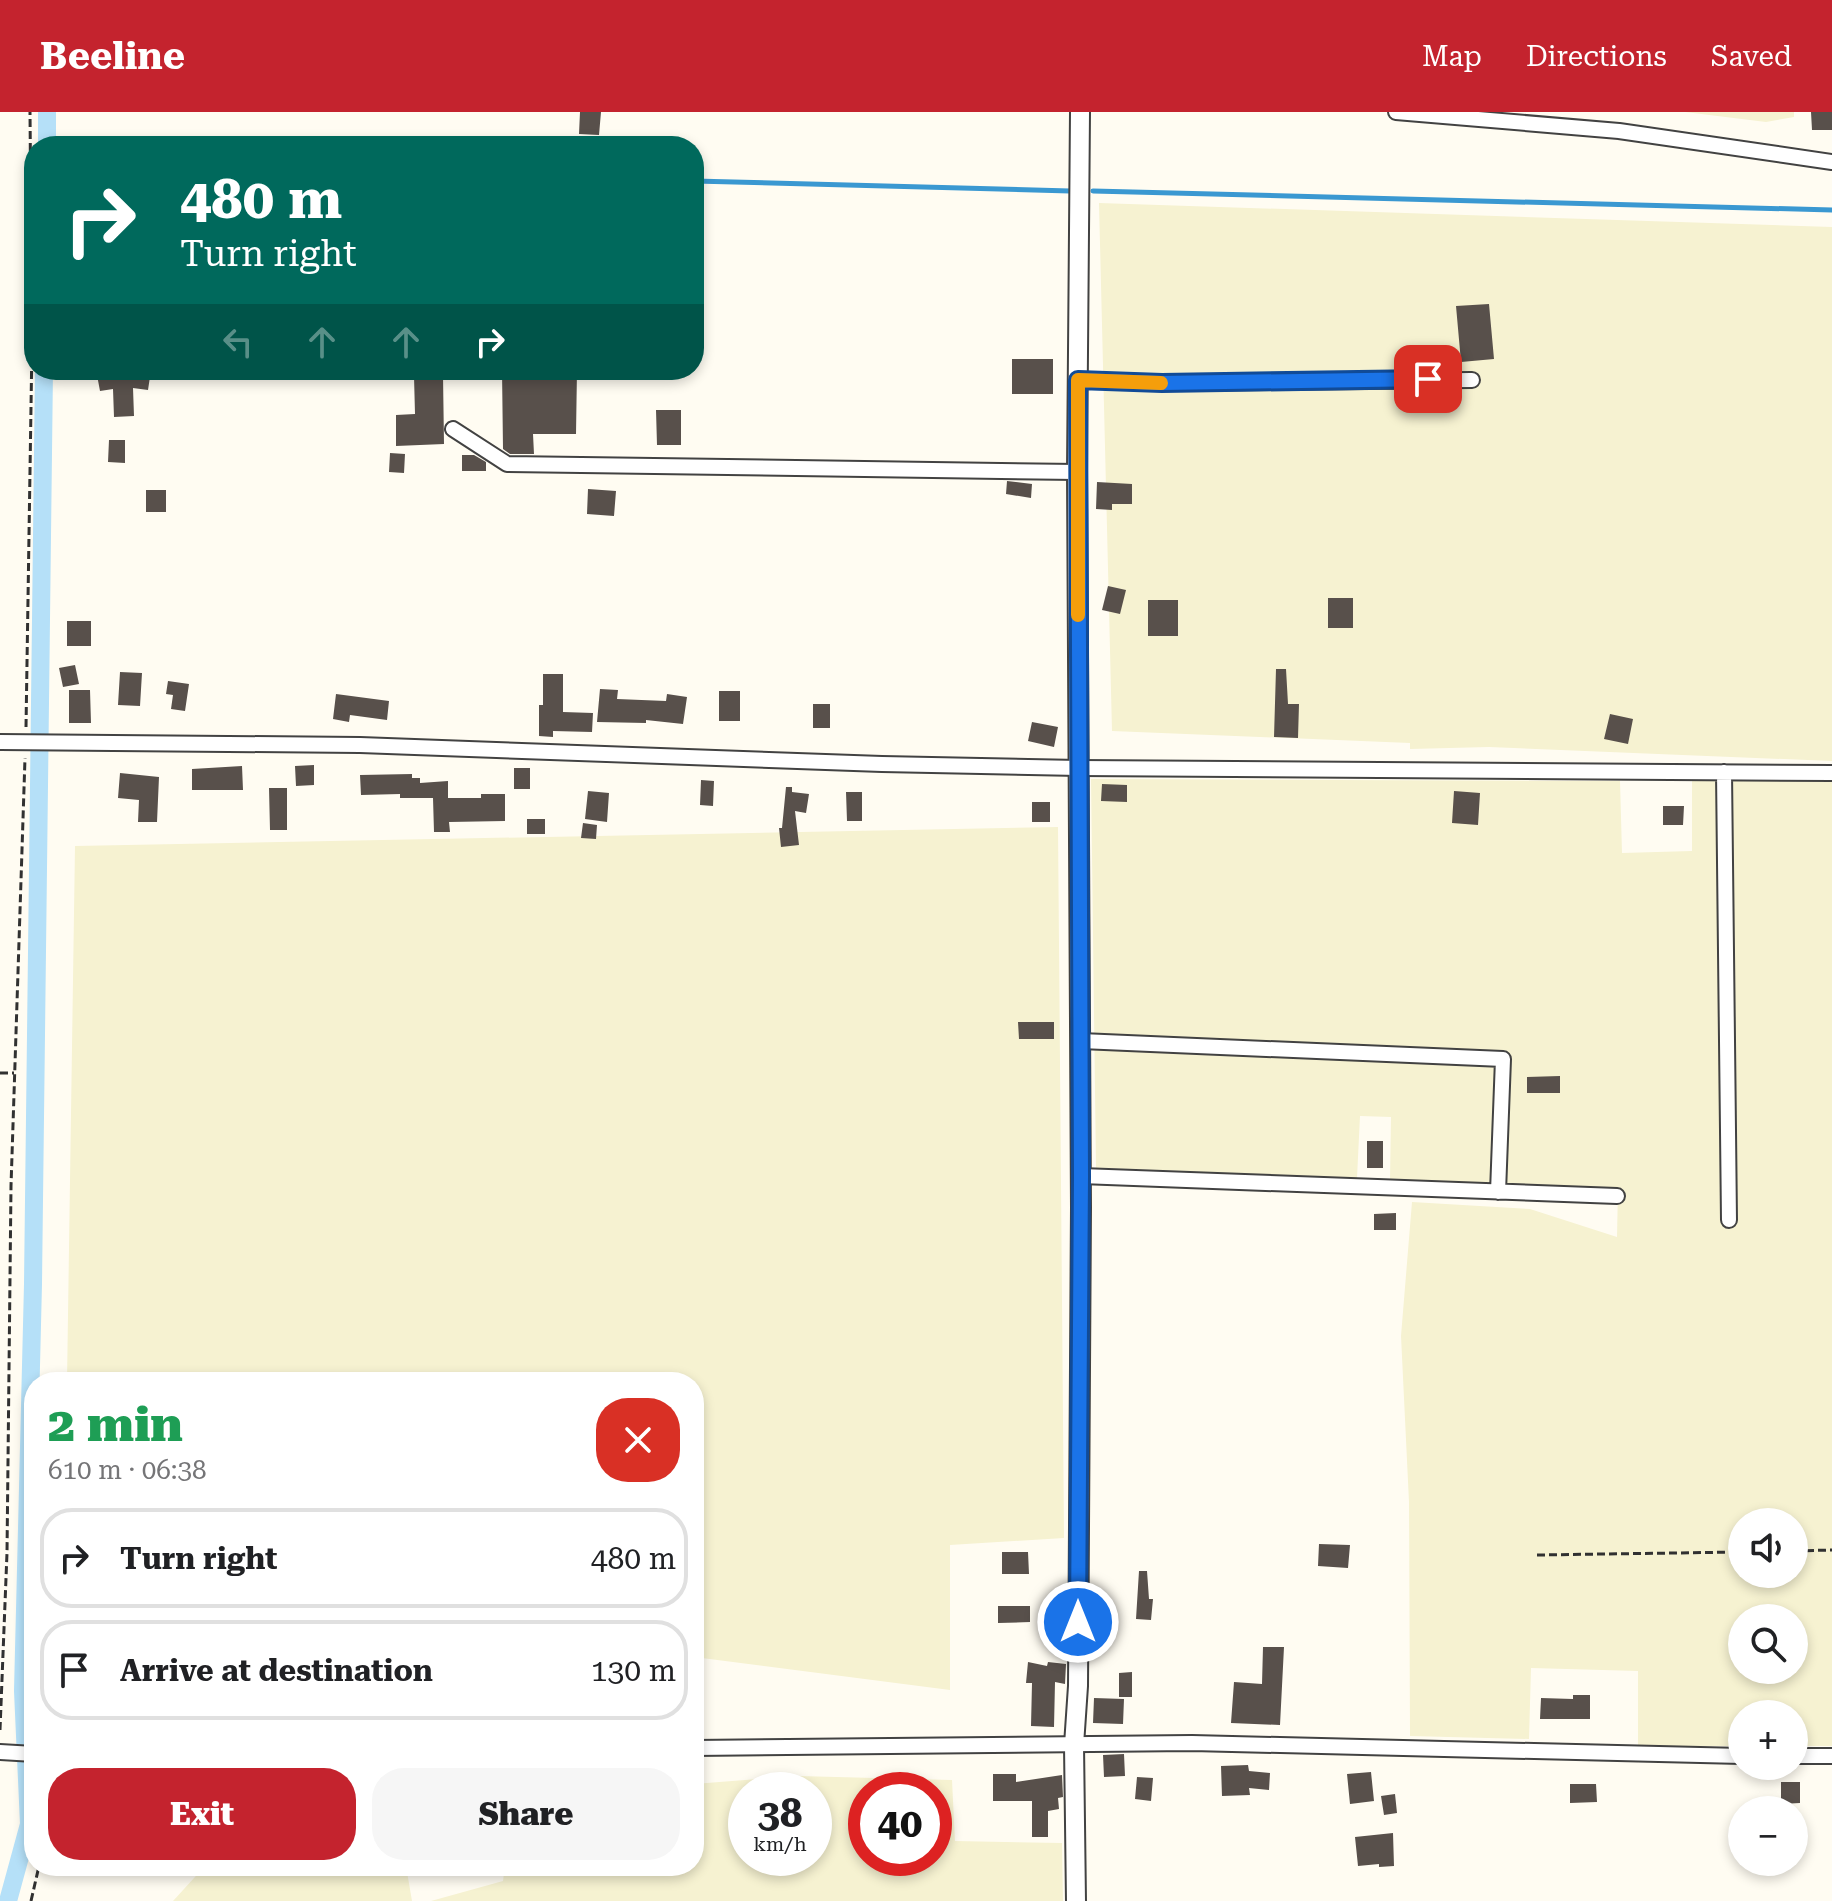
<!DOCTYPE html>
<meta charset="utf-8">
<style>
:root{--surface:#fff;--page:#f6f6f6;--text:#202124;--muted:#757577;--line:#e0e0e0;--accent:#c4232e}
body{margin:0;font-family:"Roboto Serif",serif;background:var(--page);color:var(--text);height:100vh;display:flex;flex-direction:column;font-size:30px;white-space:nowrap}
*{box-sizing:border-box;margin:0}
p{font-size:26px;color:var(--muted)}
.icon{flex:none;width:44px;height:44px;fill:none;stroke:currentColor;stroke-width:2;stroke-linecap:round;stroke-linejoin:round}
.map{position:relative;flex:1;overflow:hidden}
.panel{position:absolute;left:24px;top:1260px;width:680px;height:504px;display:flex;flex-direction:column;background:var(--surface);border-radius:32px;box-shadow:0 4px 12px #0003}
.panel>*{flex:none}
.hud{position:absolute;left:24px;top:24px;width:680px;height:244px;border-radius:32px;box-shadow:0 4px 12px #0003;background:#00695c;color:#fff;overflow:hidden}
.buttons{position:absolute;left:1728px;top:1396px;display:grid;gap:16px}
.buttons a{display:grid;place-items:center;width:80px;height:80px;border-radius:50%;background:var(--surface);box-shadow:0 4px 12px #0003;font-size:40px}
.speed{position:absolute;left:728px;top:1660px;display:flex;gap:16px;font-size:40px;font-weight:700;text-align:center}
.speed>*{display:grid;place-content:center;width:104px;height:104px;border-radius:50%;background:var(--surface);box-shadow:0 4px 12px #0003;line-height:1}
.speed small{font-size:20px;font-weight:400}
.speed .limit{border:12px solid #d22;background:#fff;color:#111}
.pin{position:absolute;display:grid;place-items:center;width:68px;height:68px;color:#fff;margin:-34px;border-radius:16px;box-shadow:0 4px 12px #0006}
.me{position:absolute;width:88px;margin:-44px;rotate:0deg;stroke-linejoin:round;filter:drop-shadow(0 0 6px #0008)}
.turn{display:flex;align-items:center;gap:28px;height:168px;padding:0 24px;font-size:36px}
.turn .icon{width:104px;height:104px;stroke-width:2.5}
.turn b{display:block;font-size:56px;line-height:68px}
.lanes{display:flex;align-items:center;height:76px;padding:0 24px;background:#0003;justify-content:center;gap:40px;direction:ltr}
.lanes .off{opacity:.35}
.round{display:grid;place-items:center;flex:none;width:84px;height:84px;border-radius:32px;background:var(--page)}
.overview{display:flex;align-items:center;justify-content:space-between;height:136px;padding:0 24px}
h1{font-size:48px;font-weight:800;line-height:60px;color:#1e9e55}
.primary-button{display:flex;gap:16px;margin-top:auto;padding:16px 24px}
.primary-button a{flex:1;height:92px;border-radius:32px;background:var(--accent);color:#fff;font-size:32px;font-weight:800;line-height:92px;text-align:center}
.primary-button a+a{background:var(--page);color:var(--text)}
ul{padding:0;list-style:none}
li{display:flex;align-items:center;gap:24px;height:100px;margin:0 16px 12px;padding:0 8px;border:4px solid var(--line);border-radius:32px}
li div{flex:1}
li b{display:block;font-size:30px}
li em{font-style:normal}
header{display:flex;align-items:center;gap:48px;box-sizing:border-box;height:112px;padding:0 40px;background:var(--accent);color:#fff}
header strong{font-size:38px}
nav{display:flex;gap:44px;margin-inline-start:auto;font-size:28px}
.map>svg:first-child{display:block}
</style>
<header>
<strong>Beeline</strong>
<nav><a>Map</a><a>Directions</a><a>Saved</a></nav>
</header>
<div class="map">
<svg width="1832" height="1789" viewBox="0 0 1832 1789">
<rect width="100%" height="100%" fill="#fffcf2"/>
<path fill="#f6f2d1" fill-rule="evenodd" d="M 1685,0 L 1794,0 L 1794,5 L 1766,10 Z
M 1099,91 L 1832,115 L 1832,649 L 1489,635 L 1410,637 L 1410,631 L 1112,619 Z
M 1832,666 L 1832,1634 L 1794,1634 L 1794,1602 L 1742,1602 L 1742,1634 L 1638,1634 L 1638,1559 L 1531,1556 L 1529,1627 L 1410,1624 L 1409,1390 L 1401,1224 L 1412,1090 L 1530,1097 L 1617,1125 L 1618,1076 L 1390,1068 L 1391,1005 L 1360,1004 L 1357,1066 L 1096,1056 L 1091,667 L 1620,669 L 1622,741 L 1692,739 L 1692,669 ZM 1742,1410 L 1794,1410 L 1794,1462 L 1742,1462 ZM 1742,1506 L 1794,1506 L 1794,1558 L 1742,1558 Z
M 1058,715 L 1064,1426 L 950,1433 L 950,1578 L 694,1545 L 694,1270 L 67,1270 L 75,734 Z
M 798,1664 L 952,1668 L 955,1729 L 1062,1731 L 1063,1789 L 431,1789 L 503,1769 L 505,1754 L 694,1754 L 694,1672 ZM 746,1678 L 814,1678 L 814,1746 L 746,1746 ZM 934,1678 L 934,1746 L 866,1746 L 866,1678 Z
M 205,1754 L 406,1754 L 412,1789 L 173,1789 Z"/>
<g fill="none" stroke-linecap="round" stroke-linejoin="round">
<path stroke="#3a98d1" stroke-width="5" d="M 694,69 L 1070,79
M 1093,79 L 1832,98"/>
<path stroke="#b5e0f8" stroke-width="18" d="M 47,0 L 47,34
M 8,1789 L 29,1712 L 23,1579 L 33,1172 L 44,258"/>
</g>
<path fill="#58504b" d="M 580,0 L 601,0 L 599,23 L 579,22 Z
M 1811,0 L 1832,0 L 1832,18 L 1812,18 Z
M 1489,192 L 1494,247 L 1461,250 L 1456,194 Z
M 1012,247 L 1053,247 L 1053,282 L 1012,282 Z
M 126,258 L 151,258 L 148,278 L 133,276 L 134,304 L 114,305 L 113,277 L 100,279 L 97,263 Z
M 502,258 L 577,258 L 576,322 L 533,322 L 534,342 L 510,342 L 503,337 Z
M 443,263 L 444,332 L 396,334 L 396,303 L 415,302 L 414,264 Z
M 656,298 L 681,298 L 681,333 L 657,333 Z
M 109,328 L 125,328 L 125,351 L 108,350 Z
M 390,341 L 405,342 L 404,361 L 389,360 Z
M 462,343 L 474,343 L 486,350 L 486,359 L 462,359 Z
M 1007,369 L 1032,372 L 1031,386 L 1006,382 Z
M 1097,370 L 1132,372 L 1132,392 L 1112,392 L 1112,398 L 1096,397 Z
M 588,377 L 616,379 L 614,404 L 587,402 Z
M 146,378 L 166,378 L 166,400 L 146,400 Z
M 1108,474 L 1126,478 L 1120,502 L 1102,498 Z
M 1328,486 L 1353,486 L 1353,516 L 1328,516 Z
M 1148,488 L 1178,488 L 1178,524 L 1148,524 Z
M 67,509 L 91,509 L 91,534 L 67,534 Z
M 75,553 L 79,572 L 63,575 L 59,556 Z
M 1276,557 L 1286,557 L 1288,592 L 1299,592 L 1298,626 L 1274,625 Z
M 120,560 L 142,561 L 140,594 L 118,593 Z
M 543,562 L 563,562 L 563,600 L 593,601 L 592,620 L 553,619 L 553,625 L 539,624 L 539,593 L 543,593 Z
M 168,569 L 189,572 L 185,599 L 171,597 L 173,583 L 166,582 Z
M 600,577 L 618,578 L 617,587 L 666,589 L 667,582 L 687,585 L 683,612 L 646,608 L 646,611 L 597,610 Z
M 69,578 L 90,578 L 91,611 L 69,611 Z
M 719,579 L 740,579 L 740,609 L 719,609 Z
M 336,582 L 389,589 L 387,608 L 350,603 L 349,610 L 333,607 Z
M 813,592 L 830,592 L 830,616 L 813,616 Z
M 1610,602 L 1633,607 L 1628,632 L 1604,627 Z
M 1032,610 L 1058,615 L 1054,635 L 1028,629 Z
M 314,653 L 314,673 L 296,674 L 295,654 Z
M 242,654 L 243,678 L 192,678 L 192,657 Z
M 514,656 L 530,656 L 530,677 L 514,677 Z
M 120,661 L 159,665 L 157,710 L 138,710 L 139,688 L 118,686 Z
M 412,662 L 412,666 L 420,666 L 420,671 L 448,669 L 448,686 L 481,686 L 481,682 L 505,682 L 505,709 L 449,710 L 450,720 L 434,720 L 433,686 L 400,686 L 400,682 L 361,683 L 360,663 Z
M 701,668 L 714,669 L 713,694 L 700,693 Z
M 1102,672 L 1127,673 L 1127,690 L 1101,689 Z
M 786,675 L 792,675 L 792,680 L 809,682 L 806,701 L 795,699 L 799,733 L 781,735 L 779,716 L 782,716 Z
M 269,676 L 287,676 L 287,718 L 270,718 Z
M 588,679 L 609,681 L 607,710 L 585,707 Z
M 1454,679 L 1480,681 L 1478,713 L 1452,711 Z
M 846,680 L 862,680 L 862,709 L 847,709 Z
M 1032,690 L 1050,690 L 1050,710 L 1032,710 Z
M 1663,694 L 1684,694 L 1683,713 L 1663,713 Z
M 527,707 L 545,707 L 545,722 L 527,722 Z
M 583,711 L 597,713 L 596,727 L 581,726 Z
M 1018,910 L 1054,910 L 1054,927 L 1019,927 Z
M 1560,964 L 1560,981 L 1527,981 L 1527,965 Z
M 1367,1029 L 1383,1029 L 1383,1056 L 1367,1056 Z
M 1396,1101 L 1396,1118 L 1374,1118 L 1374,1102 Z
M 1319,1432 L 1350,1433 L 1348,1456 L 1318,1454 Z
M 1002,1440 L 1028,1440 L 1029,1462 L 1002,1462 Z
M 1139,1459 L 1147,1459 L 1149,1487 L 1153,1487 L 1151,1508 L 1136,1507 Z
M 998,1494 L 1030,1494 L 1030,1510 L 998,1511 Z
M 1263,1535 L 1284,1535 L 1280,1613 L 1231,1611 L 1234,1570 L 1262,1572 Z
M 1028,1550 L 1047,1554 L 1048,1550 L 1066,1552 L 1065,1572 L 1055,1570 L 1054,1615 L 1031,1614 L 1032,1571 L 1026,1571 Z
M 1132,1560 L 1132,1585 L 1119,1585 L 1119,1561 Z
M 1573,1583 L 1590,1583 L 1590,1607 L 1540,1607 L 1541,1586 L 1573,1587 Z
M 1094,1586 L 1124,1587 L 1123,1612 L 1093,1611 Z
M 1124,1642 L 1125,1664 L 1104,1665 L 1103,1643 Z
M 1248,1653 L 1249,1659 L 1270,1661 L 1269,1678 L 1249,1676 L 1250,1683 L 1222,1684 L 1221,1654 Z
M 1371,1660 L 1374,1689 L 1350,1692 L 1347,1662 Z
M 993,1662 L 1016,1662 L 1016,1670 L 1062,1663 L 1063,1685 L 1058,1686 L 1059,1697 L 1048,1699 L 1048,1725 L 1032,1725 L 1032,1689 L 993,1689 Z
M 1137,1665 L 1153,1666 L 1151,1689 L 1135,1687 Z
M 1781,1670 L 1800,1670 L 1800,1691 L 1781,1692 Z
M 1570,1672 L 1596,1672 L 1597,1690 L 1570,1691 Z
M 1395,1682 L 1397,1701 L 1384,1703 L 1381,1684 Z
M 1393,1721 L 1394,1754 L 1379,1755 L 1379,1752 L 1358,1754 L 1355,1725 Z"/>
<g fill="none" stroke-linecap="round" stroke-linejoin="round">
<g stroke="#424242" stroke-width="18">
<path id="minor" d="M 1396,0 L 1619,19 L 1832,50
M 1078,268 L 1162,271 L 1472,268
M 453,317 L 507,352 L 1077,360
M 0,630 L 360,633 L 882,652 L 1079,656 L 1832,661
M 1724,660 L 1729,1108
M 1081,929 L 1503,947 L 1498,1080
M 1081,1064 L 1617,1084
M 694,1636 L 1192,1631 L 1742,1644
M 0,1640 L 34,1642
M 1794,1644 L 1832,1644"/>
</g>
<g stroke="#424242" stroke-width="22">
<path id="tertiary" d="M 1076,1789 L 1074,1633 L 1078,1574 L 1081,1095 L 1077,360 L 1080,0"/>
</g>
<path stroke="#313131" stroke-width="3" stroke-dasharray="8 4" stroke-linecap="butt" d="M 26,615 L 32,231 L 30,0
M 0,961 L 14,961
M 1794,1439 L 1832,1438
M 1537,1443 L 1742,1440
M 0,1618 L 7,1441 L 11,1074 L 25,646
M 31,1789 L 39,1754"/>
<use href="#minor" stroke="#fff" stroke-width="14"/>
<use href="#tertiary" stroke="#fff" stroke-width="18"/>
</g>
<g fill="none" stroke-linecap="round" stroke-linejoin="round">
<g stroke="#114b97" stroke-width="20">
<path id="route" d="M 1078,1510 L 1081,1064 L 1078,268 L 1162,271 L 1428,267"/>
</g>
<use href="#route" stroke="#1a73e8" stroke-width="14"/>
<path stroke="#f59e0b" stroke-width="14" d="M 1078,503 L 1078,268 L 1161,271"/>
</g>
</svg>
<div class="buttons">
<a><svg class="icon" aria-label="sound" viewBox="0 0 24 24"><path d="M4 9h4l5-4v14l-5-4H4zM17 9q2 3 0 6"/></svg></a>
<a><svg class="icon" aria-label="search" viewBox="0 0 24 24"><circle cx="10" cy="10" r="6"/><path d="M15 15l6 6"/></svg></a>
<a>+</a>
<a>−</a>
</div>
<div class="speed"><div>38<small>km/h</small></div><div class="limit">40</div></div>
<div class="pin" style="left:1428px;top:267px;background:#d93025"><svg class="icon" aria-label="arrive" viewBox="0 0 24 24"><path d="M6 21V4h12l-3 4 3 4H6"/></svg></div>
<svg class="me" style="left:1078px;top:1510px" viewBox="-20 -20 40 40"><circle r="17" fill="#1a73e8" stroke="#fff" stroke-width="3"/><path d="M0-11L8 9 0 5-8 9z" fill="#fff"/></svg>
<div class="hud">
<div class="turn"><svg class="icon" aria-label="right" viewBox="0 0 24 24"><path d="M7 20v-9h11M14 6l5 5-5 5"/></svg><div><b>480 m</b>Turn right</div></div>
<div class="lanes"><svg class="icon off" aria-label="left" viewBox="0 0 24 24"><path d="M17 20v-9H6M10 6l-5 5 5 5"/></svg><svg class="icon off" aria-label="ahead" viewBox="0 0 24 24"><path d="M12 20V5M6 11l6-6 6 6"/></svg><svg class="icon off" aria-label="ahead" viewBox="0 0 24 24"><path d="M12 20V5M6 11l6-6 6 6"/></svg><svg class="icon" aria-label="right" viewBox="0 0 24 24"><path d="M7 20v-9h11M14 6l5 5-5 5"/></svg></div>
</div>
<section class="panel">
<div class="overview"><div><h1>2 min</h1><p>610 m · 06:38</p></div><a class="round" style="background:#d93025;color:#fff"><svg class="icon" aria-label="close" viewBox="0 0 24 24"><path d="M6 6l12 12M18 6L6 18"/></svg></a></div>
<ul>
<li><svg class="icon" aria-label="right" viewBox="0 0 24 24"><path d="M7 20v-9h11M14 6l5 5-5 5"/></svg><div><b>Turn right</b></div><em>480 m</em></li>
<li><svg class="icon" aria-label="arrive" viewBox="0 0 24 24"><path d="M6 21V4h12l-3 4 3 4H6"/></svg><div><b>Arrive at destination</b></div><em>130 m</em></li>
</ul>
<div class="primary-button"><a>Exit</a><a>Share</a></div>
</section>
</div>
